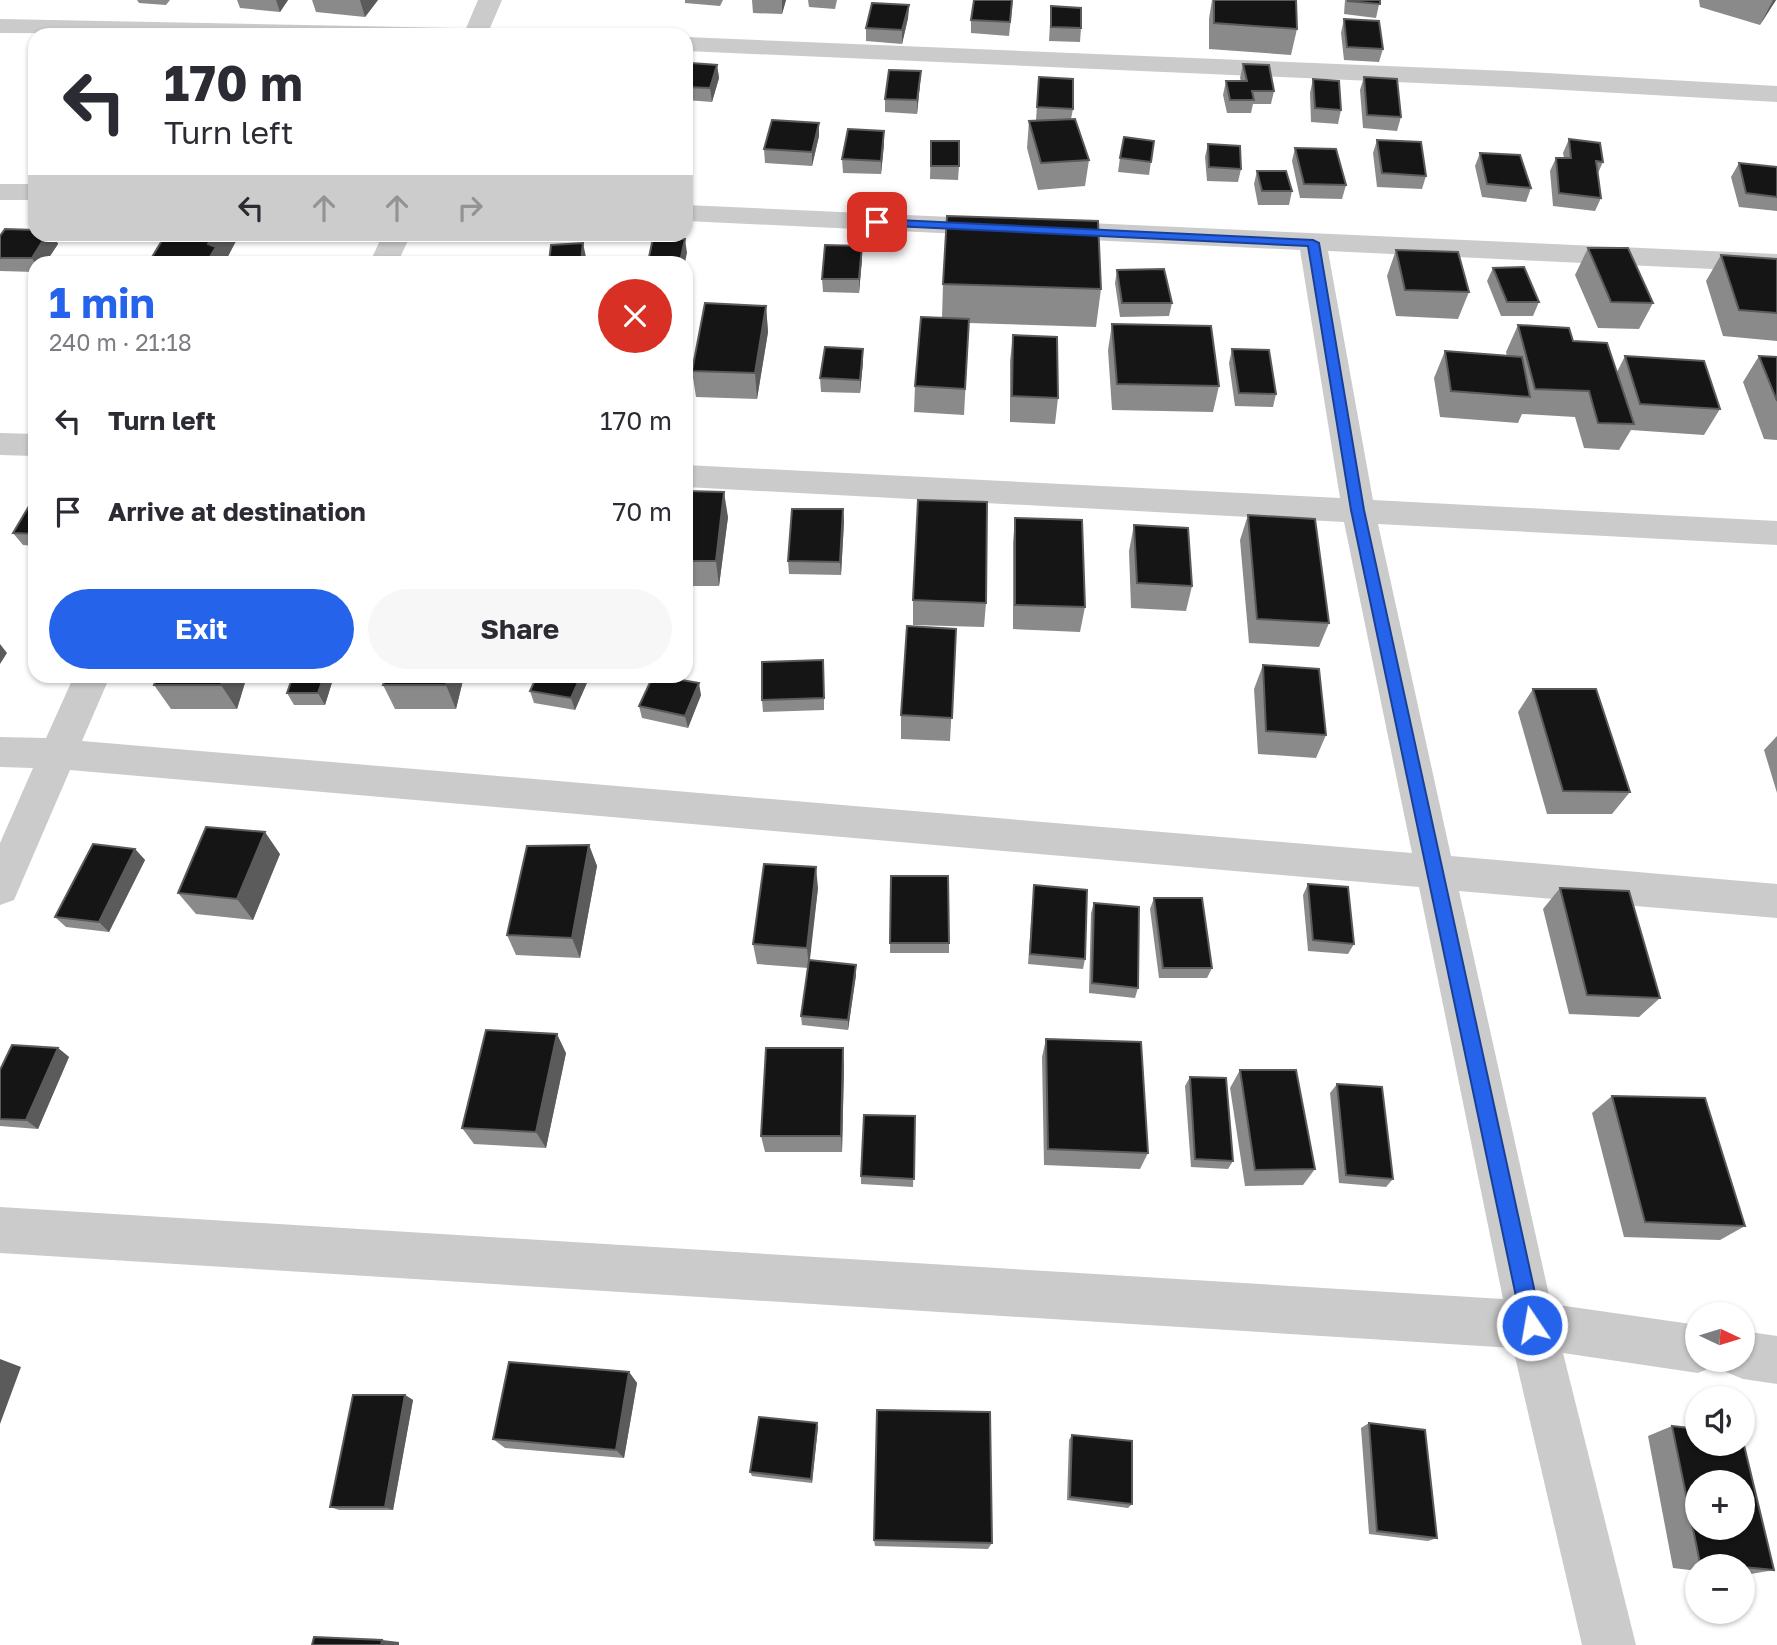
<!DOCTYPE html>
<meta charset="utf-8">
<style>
:root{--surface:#fff;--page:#f7f7f7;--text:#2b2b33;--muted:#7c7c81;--accent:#2563eb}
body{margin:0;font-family:"Golos Text",sans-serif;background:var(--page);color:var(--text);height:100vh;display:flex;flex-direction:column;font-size:26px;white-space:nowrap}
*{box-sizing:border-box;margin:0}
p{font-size:23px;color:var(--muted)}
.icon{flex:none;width:38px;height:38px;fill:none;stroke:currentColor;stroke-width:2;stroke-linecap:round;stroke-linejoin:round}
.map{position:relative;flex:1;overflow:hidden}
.sheet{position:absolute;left:28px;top:256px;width:665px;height:427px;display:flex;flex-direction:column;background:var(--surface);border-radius:21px;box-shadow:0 2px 5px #0004}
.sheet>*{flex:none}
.guide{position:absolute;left:28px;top:28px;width:665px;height:214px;border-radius:21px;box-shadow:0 2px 5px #0004;background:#fff;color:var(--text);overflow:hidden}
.needle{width:46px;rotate:94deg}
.fabs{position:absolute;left:1685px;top:1302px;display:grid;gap:14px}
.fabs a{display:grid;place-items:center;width:70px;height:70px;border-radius:50%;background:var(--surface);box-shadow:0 2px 5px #0004;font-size:35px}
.pin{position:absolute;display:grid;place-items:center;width:60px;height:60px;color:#fff;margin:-30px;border-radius:14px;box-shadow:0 4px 10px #0006}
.me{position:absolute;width:77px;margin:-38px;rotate:348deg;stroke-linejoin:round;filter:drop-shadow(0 0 5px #0008)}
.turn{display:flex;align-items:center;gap:24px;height:147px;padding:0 21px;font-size:32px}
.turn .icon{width:91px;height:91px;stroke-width:2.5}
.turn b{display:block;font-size:49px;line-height:60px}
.lanes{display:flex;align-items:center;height:66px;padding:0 21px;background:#0003;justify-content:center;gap:35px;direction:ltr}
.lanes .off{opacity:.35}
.round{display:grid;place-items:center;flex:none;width:74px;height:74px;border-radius:37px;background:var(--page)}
.summary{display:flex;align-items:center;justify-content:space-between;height:119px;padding:0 21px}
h1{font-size:42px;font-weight:700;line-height:52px;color:var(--accent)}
.action{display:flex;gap:14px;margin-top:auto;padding:14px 21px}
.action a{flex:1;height:80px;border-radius:42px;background:var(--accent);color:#fff;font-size:28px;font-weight:700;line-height:80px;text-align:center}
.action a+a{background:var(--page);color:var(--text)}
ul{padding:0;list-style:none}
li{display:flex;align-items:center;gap:21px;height:91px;padding:0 21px}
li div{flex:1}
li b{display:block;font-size:26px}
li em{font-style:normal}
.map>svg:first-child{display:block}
</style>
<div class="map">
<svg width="1777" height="1645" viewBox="0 0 1777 1645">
<rect width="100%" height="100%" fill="#fff"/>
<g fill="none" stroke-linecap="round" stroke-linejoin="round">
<path fill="#cbcbcb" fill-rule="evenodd" d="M 478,0 L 502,0 L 487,35 L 0,33 L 0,19 L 453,28 L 464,33 Z
M 686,37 L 1509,71 L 1777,86 L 1777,102 L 1509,87 L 686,51 Z
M 0,184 L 35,184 L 35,200 L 0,200 Z
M 686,205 L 1777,254 L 1777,272 L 1328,251 L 1373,500 L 1777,521 L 1777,545 L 1378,524 L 1451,856 L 1777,884 L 1777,918 L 1459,891 L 1551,1304 L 1698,1325 L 1698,1360 L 1718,1360 L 1715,1366 L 1698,1373 L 1563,1353 L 1636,1645 L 1582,1645 L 1513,1348 L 0,1253 L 0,1207 L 1503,1299 L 1419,887 L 70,770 L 14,900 L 0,905 L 0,843 L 33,768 L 0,767 L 0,737 L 46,738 L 74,676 L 110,676 L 82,741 L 1412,853 L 1344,522 L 686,487 L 686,465 L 1340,498 L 1300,250 L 686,221 Z
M 383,234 L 411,234 L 398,262 L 370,262 Z
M 0,433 L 35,434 L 35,456 L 0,455 Z
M 1743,1331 L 1777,1336 L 1777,1384 L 1743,1379 L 1726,1372 L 1721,1360 L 1743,1360 Z"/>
</g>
<path fill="#8a8a8a" d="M 137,0 L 170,0 L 166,5 L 139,3 Z
M 237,0 L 288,0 L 280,12 L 240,8 Z
M 312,0 L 378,0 L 365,17 L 316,12 Z
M 685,0 L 723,0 L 720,6 L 685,3 Z
M 752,0 L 786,0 L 782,14 L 753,13 Z
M 808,0 L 837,0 L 835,9 L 809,7 Z
M 1013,0 L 1009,36 L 971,33 L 971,20 Z
M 1212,0 L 1296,0 L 1297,29 L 1291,55 L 1209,49 L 1209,19 Z
M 1345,0 L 1380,0 L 1376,18 L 1344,14 Z
M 1699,0 L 1776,0 L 1760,25 L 1700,7 Z
M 909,5 L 908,18 L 902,44 L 866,41 L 866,28 Z
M 1051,6 L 1081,28 L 1080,42 L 1049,41 Z
M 1344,19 L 1383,49 L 1379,62 L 1344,60 L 1341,33 Z
M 1243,64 L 1274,91 L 1271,104 L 1253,104 L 1251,113 L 1227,113 L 1223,95 L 1226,81 L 1241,81 L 1240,78 Z
M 717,65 L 719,78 L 712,102 L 686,100 L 686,79 Z
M 1039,77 L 1073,109 L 1071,119 L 1089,160 L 1085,186 L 1038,190 L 1027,148 L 1029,121 L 1042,121 L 1036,120 Z
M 1364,77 L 1401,117 L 1397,131 L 1363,128 L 1360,90 Z
M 1313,79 L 1341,110 L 1338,124 L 1311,122 L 1310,93 Z
M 920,84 L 917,114 L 885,112 L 885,99 Z
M 819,136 L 812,166 L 765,163 L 764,149 Z
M 1569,139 L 1603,162 L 1598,173 L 1601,198 L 1595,211 L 1553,206 L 1550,171 L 1556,158 L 1564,158 L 1563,153 Z
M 1377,140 L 1426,176 L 1422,189 L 1377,187 L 1373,153 Z
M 931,141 L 959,166 L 958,180 L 930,179 Z
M 1154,141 L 1149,175 L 1118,172 L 1120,158 Z
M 884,144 L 881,174 L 843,173 L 842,159 Z
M 1208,144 L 1241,169 L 1238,182 L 1207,181 L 1205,157 Z
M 1295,148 L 1346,185 L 1342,199 L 1300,198 L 1292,161 Z
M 1480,153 L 1531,188 L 1526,202 L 1482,197 L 1475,166 Z
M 1739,163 L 1777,167 L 1777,211 L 1739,207 L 1731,177 Z
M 1257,171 L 1292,191 L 1289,205 L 1258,205 L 1254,184 Z
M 53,234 L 58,244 L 46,262 L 35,262 L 35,272 L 0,271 L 0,236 Z
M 236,241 L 225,262 L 155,262 L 152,257 Z
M 1588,248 L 1653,303 L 1639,329 L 1598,328 L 1575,275 Z
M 1396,250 L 1469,292 L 1458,319 L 1396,316 L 1387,276 Z
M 1721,255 L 1777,259 L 1777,341 L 1723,336 L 1706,281 Z
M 862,259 L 859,293 L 823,292 L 822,279 Z
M 1493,268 L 1539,302 L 1533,316 L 1501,316 L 1487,281 Z
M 1117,270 L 1172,303 L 1169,316 L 1120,317 L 1115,283 Z
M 943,284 L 1101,289 L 1096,327 L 969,323 L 964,415 L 914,412 L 915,386 L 942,318 Z
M 766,306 L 768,332 L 757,399 L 696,397 L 692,371 Z
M 1112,324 L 1219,386 L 1213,412 L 1112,410 L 1108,350 Z
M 1518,325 L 1573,341 L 1617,372 L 1625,356 L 1720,409 L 1704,435 L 1631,430 L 1619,450 L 1584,448 L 1575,417 L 1522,414 L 1518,423 L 1440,417 L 1434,378 L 1445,351 L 1507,356 L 1506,352 Z
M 1013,335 L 1058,398 L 1055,424 L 1010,422 L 1010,361 Z
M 1232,349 L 1276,394 L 1273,407 L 1235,406 L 1229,363 Z
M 1759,356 L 1777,357 L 1777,440 L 1764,439 L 1743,382 Z
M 863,362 L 860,393 L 821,392 L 820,378 Z
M 686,491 L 728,517 L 719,586 L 686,586 Z
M 35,496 L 35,546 L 23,545 L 13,533 Z
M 843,509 L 844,522 L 841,575 L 789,574 L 788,561 Z
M 1248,515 L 1329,623 L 1319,647 L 1249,643 L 1240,540 Z
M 1015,518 L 1085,607 L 1080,632 L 1013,629 L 1013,543 Z
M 1134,525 L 1192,586 L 1186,611 L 1131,608 L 1129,551 Z
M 913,600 L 986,603 L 984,627 L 913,625 Z
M 956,629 L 950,741 L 901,739 L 901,715 Z
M 1263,665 L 1326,735 L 1316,758 L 1258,754 L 1254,689 Z
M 824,672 L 824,710 L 763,712 L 762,700 Z
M 247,676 L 237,709 L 171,709 L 154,685 Z
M 293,676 L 334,676 L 325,705 L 294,705 L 287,693 Z
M 464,676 L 456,709 L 395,709 L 383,685 Z
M 537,676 L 590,676 L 575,710 L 534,703 L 530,691 Z
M 1533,689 L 1630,792 L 1612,814 L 1547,814 L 1518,712 Z
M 701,695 L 688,728 L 642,718 L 639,706 Z
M 1777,736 L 1777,793 L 1764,750 Z
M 589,845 L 597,866 L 580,958 L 516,955 L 507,935 Z
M 135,849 L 145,860 L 109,932 L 66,927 L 55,917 Z
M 280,854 L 253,920 L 196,914 L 178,893 Z
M 891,876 L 949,943 L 949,953 L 890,953 Z
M 1308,884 L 1354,944 L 1348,954 L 1308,951 L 1303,895 Z
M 1034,885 L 1085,959 L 1083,969 L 1028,964 L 1033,896 Z
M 818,888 L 809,960 L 856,965 L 856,975 L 848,1030 L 802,1025 L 801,1016 L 808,968 L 757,964 L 753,944 Z
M 1560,888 L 1660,998 L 1639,1017 L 1569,1014 L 1543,909 Z
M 1154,898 L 1212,968 L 1207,978 L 1159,978 L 1150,909 Z
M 1094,903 L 1138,988 L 1135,998 L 1089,993 L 1091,913 Z
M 1046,1039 L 1148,1153 L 1140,1169 L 1044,1165 L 1042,1057 Z
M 58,1048 L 69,1057 L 38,1129 L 0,1126 L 0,1070 Z
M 566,1053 L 546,1148 L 474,1144 L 462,1128 Z
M 844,1066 L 842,1152 L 765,1152 L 761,1136 Z
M 1240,1070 L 1315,1169 L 1303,1185 L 1245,1186 L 1230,1088 Z
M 1190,1077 L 1233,1161 L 1228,1169 L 1191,1167 L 1185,1086 Z
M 1337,1084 L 1393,1179 L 1386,1187 L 1339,1183 L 1330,1093 Z
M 1612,1096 L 1745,1226 L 1720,1240 L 1624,1237 L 1592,1113 Z
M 915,1116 L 913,1187 L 861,1184 L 861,1176 Z
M 629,1372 L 637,1383 L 624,1458 L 505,1448 L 493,1439 Z
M 405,1395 L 413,1400 L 393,1510 L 339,1510 L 330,1507 Z
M 1369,1423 L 1437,1538 L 1428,1541 L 1369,1534 L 1361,1428 Z
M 1672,1426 L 1774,1570 L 1745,1575 L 1743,1575 L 1743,1566 L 1698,1566 L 1698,1571 L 1673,1568 L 1648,1436 Z
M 818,1427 L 812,1483 L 752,1476 L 750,1472 Z
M 1072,1435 L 1132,1504 L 1128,1508 L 1067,1500 L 1069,1440 Z
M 874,1540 L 992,1543 L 988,1549 L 875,1546 Z"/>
<path fill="#5b5b5b" d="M 276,0 L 288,0 L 280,12 Z
M 360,0 L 378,0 L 365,17 Z
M 782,0 L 786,0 L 782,14 Z
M 1773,0 L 1776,0 L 1760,25 Z
M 909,5 L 908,18 L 902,44 L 902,30 Z
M 717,65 L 719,78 L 712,102 L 710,88 Z
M 921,71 L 920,84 L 917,114 L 917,100 Z
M 819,123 L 819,136 L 812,166 L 812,152 Z
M 884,131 L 884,144 L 881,174 L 881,161 Z
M 47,234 L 53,234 L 58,244 L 46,262 L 35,263 L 32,258 Z
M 213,234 L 234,234 L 236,241 L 225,262 L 210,262 L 208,260 L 208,244 Z
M 685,239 L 687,253 L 685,262 L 680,262 Z
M 583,243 L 586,257 L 585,262 L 581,262 Z
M 862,246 L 862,259 L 859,293 L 859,279 Z
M 766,306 L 768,332 L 757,399 L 755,373 Z
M 863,349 L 863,362 L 860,393 L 860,380 Z
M 724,492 L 728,517 L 719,586 L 716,561 Z
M 843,509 L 844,522 L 841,575 L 840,562 Z
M 0,644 L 7,653 L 0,664 Z
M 225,676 L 247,676 L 237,709 L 221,685 Z
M 324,676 L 334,676 L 325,705 L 318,693 Z
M 448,676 L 464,676 L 456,709 L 446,685 Z
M 581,676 L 590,676 L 575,710 L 571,698 Z
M 699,683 L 701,695 L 688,728 L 685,716 Z
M 265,832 L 280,854 L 253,920 L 237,899 Z
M 589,845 L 597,866 L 580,958 L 572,938 Z
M 135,849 L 145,860 L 109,932 L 99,922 Z
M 816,867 L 818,888 L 809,968 L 807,948 Z
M 856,965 L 856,975 L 848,1030 L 848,1020 Z
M 557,1034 L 566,1053 L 546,1148 L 536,1132 Z
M 58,1048 L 69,1057 L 38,1129 L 26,1120 Z
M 843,1048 L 844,1066 L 842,1152 L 841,1136 Z
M 0,1359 L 21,1367 L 0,1424 Z
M 629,1372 L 637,1383 L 624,1458 L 616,1450 Z
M 405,1395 L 413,1400 L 393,1510 L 385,1507 Z
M 817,1423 L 818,1427 L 812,1483 L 811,1479 Z
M 382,1640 L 399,1642 L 399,1645 L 381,1645 Z"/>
<path fill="#151515" stroke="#5b5b5b" stroke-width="2" fill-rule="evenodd" d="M 974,0 L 1012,0 L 1010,22 L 971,20 Z
M 1214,0 L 1296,0 L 1297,29 L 1214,23 Z
M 1348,0 L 1380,0 L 1380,4 L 1348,1 Z
M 872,3 L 909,5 L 902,30 L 866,28 Z
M 1051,6 L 1081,8 L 1081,28 L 1051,27 Z
M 1344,19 L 1379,21 L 1383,49 L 1347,47 Z
M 691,63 L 717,65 L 710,88 L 686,87 L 686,79 Z
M 1243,64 L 1269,65 L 1274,91 L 1252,91 L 1254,100 L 1230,100 L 1226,81 L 1247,81 Z
M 889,70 L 921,71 L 917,100 L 885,99 Z
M 1039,77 L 1073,79 L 1073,109 L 1037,107 Z
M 1364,77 L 1397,79 L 1401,117 L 1367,115 Z
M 1313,79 L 1339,81 L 1341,110 L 1315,108 Z
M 1075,119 L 1089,160 L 1041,163 L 1029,121 Z
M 772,120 L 819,123 L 812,152 L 764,149 Z
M 848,129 L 884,131 L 881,161 L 842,159 Z
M 1124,137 L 1154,141 L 1151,162 L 1120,158 Z
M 1569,139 L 1600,143 L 1603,162 L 1596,161 L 1601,198 L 1559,193 L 1556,158 L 1571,158 Z
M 1377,140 L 1421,142 L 1426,176 L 1382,173 Z
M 931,141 L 959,141 L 959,166 L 931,166 Z
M 1208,144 L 1240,146 L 1241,169 L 1209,167 Z
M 1295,148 L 1336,149 L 1346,185 L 1304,184 Z
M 1480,153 L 1520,155 L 1531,188 L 1487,184 Z
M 1739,163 L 1777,167 L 1777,197 L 1746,193 Z
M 1257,171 L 1286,171 L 1292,191 L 1262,191 Z
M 947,216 L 1098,221 L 1101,289 L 943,284 Z
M 5,229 L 35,230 L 35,234 L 47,234 L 32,258 L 0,258 L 0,236 Z
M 166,234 L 213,234 L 208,244 L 216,247 L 208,260 L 152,257 Z
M 653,238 L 685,239 L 680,262 L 648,262 Z
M 583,243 L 581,262 L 549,262 L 551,245 Z
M 825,245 L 862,246 L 859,279 L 822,279 Z
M 1588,248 L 1628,248 L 1653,303 L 1611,302 Z
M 1396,250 L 1458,252 L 1469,292 L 1405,290 Z
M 1721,255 L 1777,259 L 1777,313 L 1739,310 Z
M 1524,267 L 1539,302 L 1507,302 L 1493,268 Z
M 1164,269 L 1172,303 L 1122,303 L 1117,270 Z
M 705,303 L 766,306 L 755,373 L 692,371 Z
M 921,317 L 969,319 L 965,389 L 915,386 Z
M 1112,324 L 1211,326 L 1219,386 L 1117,384 Z
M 1518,325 L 1569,328 L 1573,341 L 1607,343 L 1634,424 L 1598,423 L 1589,391 L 1535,389 Z
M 1013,335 L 1057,337 L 1058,398 L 1012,396 Z
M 825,347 L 863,349 L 860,380 L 820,378 Z
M 1232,349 L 1269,350 L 1276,394 L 1239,393 Z
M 1445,351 L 1522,357 L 1530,397 L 1451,391 Z
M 1625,356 L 1704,361 L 1720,409 L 1640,404 Z
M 1759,356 L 1777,357 L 1777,401 Z
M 686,491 L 724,492 L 716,561 L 686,561 Z
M 35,496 L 35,534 L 13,533 Z
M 918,500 L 987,502 L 986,603 L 913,600 Z
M 792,509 L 843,509 L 840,562 L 788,561 Z
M 1248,515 L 1315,519 L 1329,623 L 1257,619 Z
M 1015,518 L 1082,520 L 1085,607 L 1015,605 Z
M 1134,525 L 1188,528 L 1192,586 L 1137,583 Z
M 907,626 L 956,629 L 952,718 L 901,715 Z
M 823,660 L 824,698 L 762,700 L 762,662 Z
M 1263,665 L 1319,669 L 1326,735 L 1266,731 Z
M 157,676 L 225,676 L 221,685 L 154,685 Z
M 293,676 L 324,676 L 318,693 L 287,693 Z
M 386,676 L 448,676 L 446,685 L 383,685 Z
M 537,676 L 581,676 L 571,698 L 530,691 Z
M 653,676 L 659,676 L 699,683 L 685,716 L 639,706 Z
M 1533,689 L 1596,689 L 1630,792 L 1563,791 Z
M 206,827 L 265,832 L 237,899 L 178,893 Z
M 93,844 L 135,849 L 99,922 L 55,917 Z
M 589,845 L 572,938 L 507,935 L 527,846 Z
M 764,864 L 816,867 L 807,948 L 753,944 Z
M 891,876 L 948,876 L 949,943 L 890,943 Z
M 1308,884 L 1348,887 L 1354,944 L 1313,940 Z
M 1034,885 L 1087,890 L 1085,959 L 1030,954 Z
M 1560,888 L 1629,891 L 1660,998 L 1587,995 Z
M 1154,898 L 1202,898 L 1212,968 L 1163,968 Z
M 1094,903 L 1139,907 L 1138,988 L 1092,983 Z
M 809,960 L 856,965 L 848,1020 L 801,1016 Z
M 486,1030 L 557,1034 L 536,1132 L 462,1128 Z
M 1046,1039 L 1141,1042 L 1148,1153 L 1048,1149 Z
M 12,1045 L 58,1048 L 26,1120 L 0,1119 L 0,1070 Z
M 766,1048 L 843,1048 L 841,1136 L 761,1136 Z
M 1240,1070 L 1296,1070 L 1315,1169 L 1255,1170 Z
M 1190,1077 L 1226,1078 L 1233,1161 L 1195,1159 Z
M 1337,1084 L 1382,1087 L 1393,1179 L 1346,1175 Z
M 1612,1096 L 1705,1098 L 1745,1226 L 1645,1222 Z
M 864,1115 L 915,1116 L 914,1179 L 861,1176 Z
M 509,1362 L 629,1372 L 616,1450 L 493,1439 Z
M 353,1395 L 405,1395 L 385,1507 L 330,1507 Z
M 877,1410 L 990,1412 L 992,1543 L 874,1540 Z
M 759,1417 L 817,1423 L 811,1479 L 750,1472 Z
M 1369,1423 L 1425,1430 L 1437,1538 L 1377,1531 Z
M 1672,1426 L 1698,1429 L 1698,1444 L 1743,1444 L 1743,1441 L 1774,1570 L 1743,1567 L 1743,1566 L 1700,1563 ZM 1698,1482 L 1743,1482 L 1743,1528 L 1698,1528 Z
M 1072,1435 L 1132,1441 L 1132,1504 L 1070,1497 Z
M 314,1637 L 382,1640 L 381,1645 L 312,1645 Z"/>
<path fill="#2563eb" stroke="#184099" stroke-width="2" d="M 877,219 L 1313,240 L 1319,243 L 1364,510 L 1542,1325 L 1539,1332 L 1532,1335 L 1525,1332 L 1522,1325 L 1351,510 L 1308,246 L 873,225 L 871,222 Z"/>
</svg>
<div class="fabs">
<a><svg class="needle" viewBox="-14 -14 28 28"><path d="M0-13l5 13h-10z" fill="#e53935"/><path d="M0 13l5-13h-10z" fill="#7c7c81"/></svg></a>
<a><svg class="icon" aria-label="sound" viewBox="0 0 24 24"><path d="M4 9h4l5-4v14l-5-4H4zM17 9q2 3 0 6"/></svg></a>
<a>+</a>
<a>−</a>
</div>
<div class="pin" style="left:877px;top:222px;background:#d93025"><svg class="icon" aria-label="arrive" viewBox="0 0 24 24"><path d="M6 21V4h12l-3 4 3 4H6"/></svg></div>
<svg class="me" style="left:1532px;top:1325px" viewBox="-20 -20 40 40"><circle r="17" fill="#2563eb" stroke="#fff" stroke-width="3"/><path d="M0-11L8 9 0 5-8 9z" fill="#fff"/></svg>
<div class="guide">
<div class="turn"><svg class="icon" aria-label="left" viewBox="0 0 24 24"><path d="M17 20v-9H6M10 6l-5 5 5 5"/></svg><div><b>170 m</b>Turn left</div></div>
<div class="lanes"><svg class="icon" aria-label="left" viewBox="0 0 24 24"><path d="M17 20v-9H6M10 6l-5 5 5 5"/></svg><svg class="icon off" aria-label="ahead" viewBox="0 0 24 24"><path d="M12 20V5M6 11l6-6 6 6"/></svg><svg class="icon off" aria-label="ahead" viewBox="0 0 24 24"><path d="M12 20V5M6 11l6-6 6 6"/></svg><svg class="icon off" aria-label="right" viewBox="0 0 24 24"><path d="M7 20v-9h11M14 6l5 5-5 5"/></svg></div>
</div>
<section class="sheet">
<div class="summary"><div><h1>1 min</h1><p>240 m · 21:18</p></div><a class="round" style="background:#d93025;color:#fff"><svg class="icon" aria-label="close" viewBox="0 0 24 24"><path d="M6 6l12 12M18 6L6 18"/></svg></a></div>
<ul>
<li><svg class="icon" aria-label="left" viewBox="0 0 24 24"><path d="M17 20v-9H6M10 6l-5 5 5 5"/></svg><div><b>Turn left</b></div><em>170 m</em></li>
<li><svg class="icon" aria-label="arrive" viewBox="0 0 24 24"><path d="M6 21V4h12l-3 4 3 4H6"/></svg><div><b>Arrive at destination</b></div><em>70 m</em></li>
</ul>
<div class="action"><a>Exit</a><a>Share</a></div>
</section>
</div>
